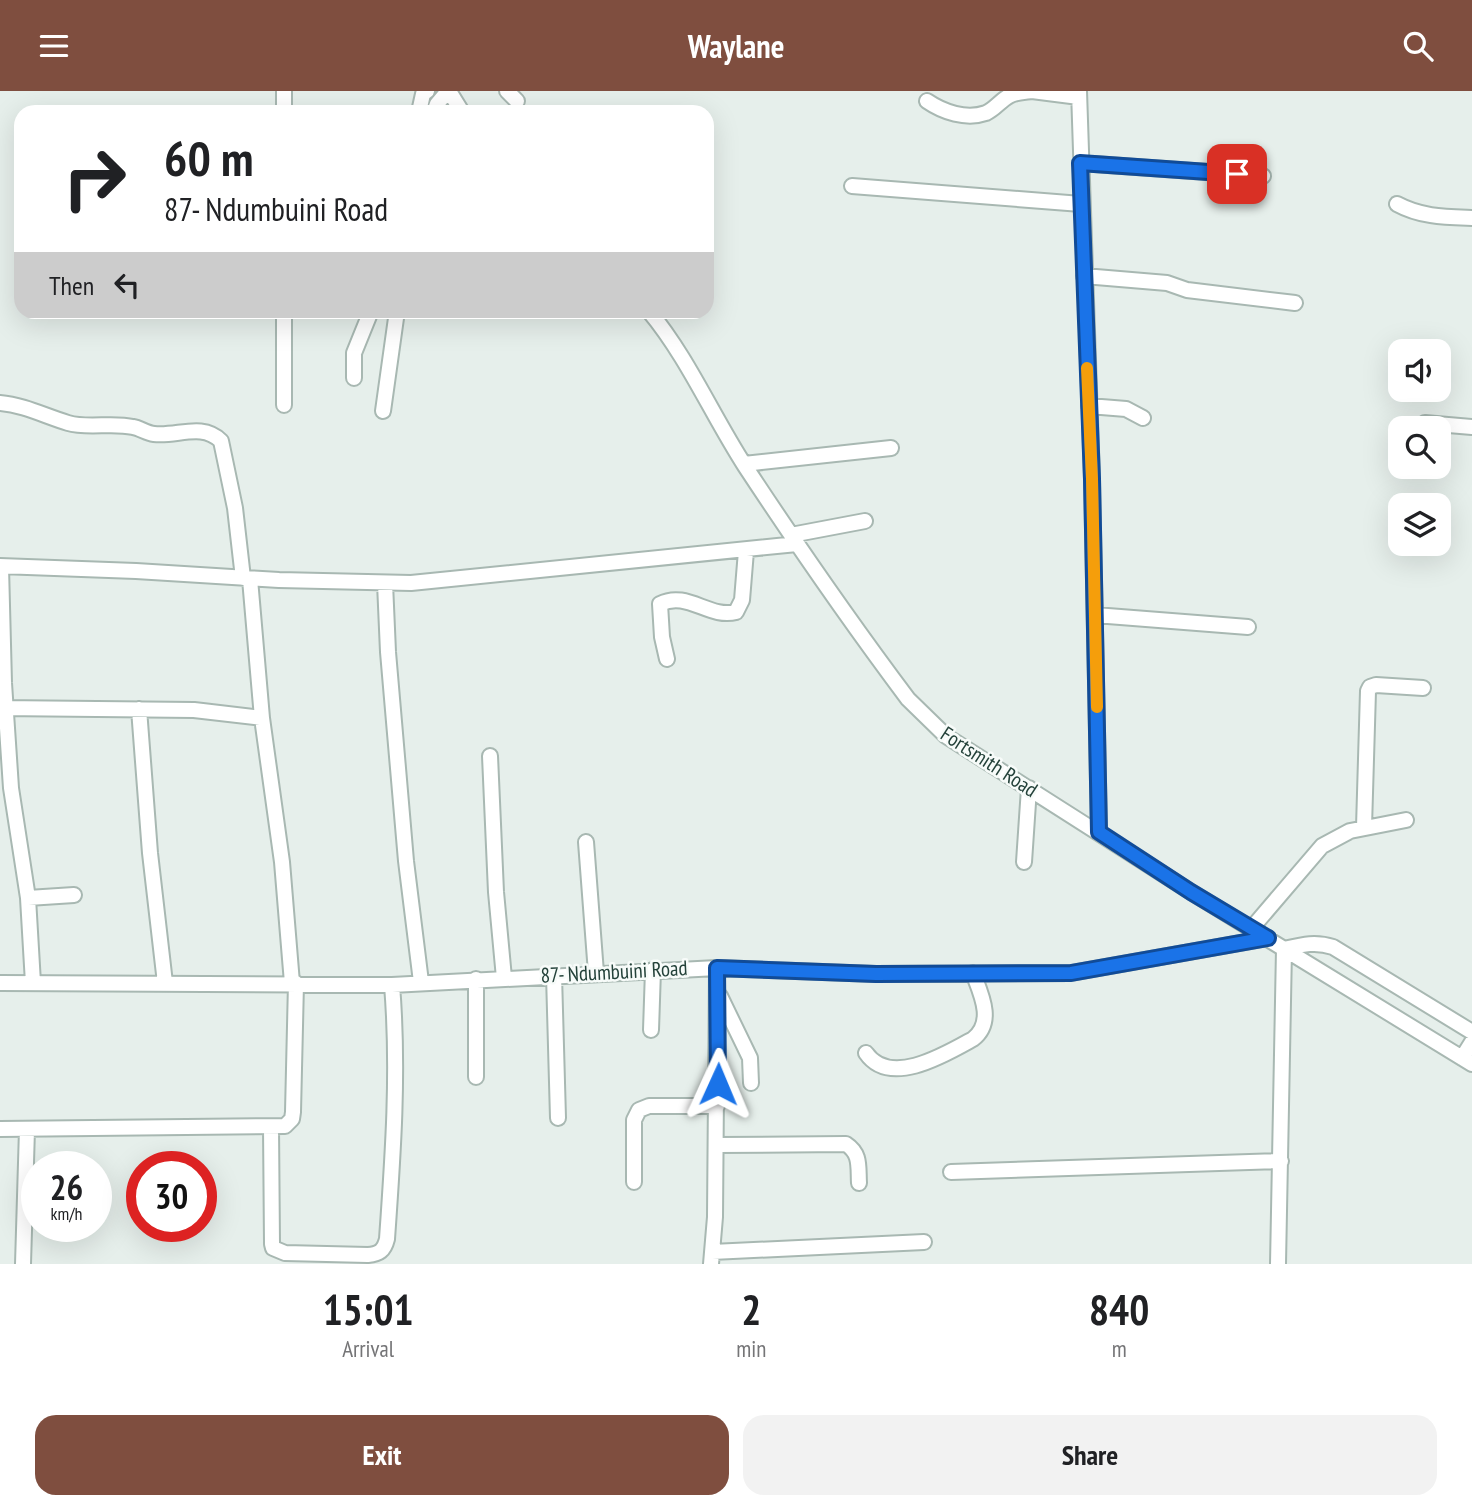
<!DOCTYPE html>
<style>
:root{--surface:#fff;--page:#f2f2f2;--text:#202124;--muted:#757577;--accent:#7f4e3f}
body{margin:0;font-family:"PT Sans Narrow",sans-serif;background:var(--page);color:var(--text);height:100vh;display:flex;flex-direction:column;font-size:26px;white-space:nowrap}
*{box-sizing:border-box;margin:0}
p{font-size:23px;color:var(--muted)}
.icon{flex:none;width:38px;height:38px;fill:none;stroke:currentColor;stroke-width:2;stroke-linecap:round;stroke-linejoin:round}
.map{position:relative;height:1173px;overflow:hidden}
.side{display:flex;flex-direction:column;background:var(--surface);flex:1}
.side>*{flex:none}
.guide{position:absolute;left:14px;top:14px;width:700px;height:214px;border-radius:21px;box-shadow:0 7px 28px #0002;background:#fff;color:var(--text);overflow:hidden}
.fabs{position:absolute;left:1388px;top:248px;display:grid;gap:14px}
.fabs a{display:grid;place-items:center;width:63px;height:63px;border-radius:14px;background:var(--surface);box-shadow:0 7px 28px #0002;font-size:35px}
.speed{position:absolute;left:21px;top:1060px;display:flex;gap:14px;font-size:35px;font-weight:700;text-align:center}
.speed>*{display:grid;place-content:center;width:91px;height:91px;border-radius:50%;background:var(--surface);box-shadow:0 7px 28px #0002;line-height:1}
.speed small{font-size:18px;font-weight:400}
.speed .limit{border:10px solid #d22;background:#fff;color:#111}
.pin{position:absolute;display:grid;place-items:center;width:60px;height:60px;color:#fff;margin:-30px;border-radius:14px;box-shadow:0 4px 10px #0006}
.me{position:absolute;width:77px;margin:-38px;rotate:1deg;stroke-linejoin:round;filter:drop-shadow(0 0 5px #0008)}
.turn{display:flex;align-items:center;gap:24px;height:147px;padding:0 35px;font-size:32px}
.turn .icon{width:91px;height:91px;stroke-width:2.5}
.turn b{display:block;font-size:49px;line-height:60px}
.then{display:flex;align-items:center;height:66px;padding:0 35px;background:#0003;gap:14px;font-size:26px}
.eta{display:flex;justify-content:space-evenly;align-items:center;height:119px;text-align:center}
.eta b{font-size:42px;font-weight:600;line-height:49px}
.action{display:flex;gap:14px;margin-top:auto;padding:14px 35px}
.action a{flex:1;height:80px;border-radius:21px;background:var(--accent);color:#fff;font-size:28px;font-weight:600;line-height:80px;text-align:center}
.action a+a{background:var(--page);color:var(--text)}
header{display:flex;justify-content:space-between;align-items:center;height:91px;padding:0 35px;background:var(--accent);color:#fff;font-size:32px;font-weight:600}
.map>svg:first-child{display:block}
</style>
<header><svg class="icon" aria-label="menu" viewBox="0 0 24 24"><path d="M4 6h16M4 12h16M4 18h16"/></svg>Waylane<svg class="icon" aria-label="search" viewBox="0 0 24 24"><circle cx="10" cy="10" r="6"/><path d="M15 15l6 6"/></svg></header>
<div class="map">
<svg width="1472" height="1173" viewBox="0 0 1472 1173">
<rect width="100%" height="100%" fill="#e6efeb"/>
<g fill="none" stroke-linecap="round" stroke-linejoin="round">
<g stroke="#a8b8b2" stroke-width="18">
<path id="minor" d="M 284,0 L 284,21
M 449,0 L 462,21
M 507,0 L 517,10
M 1032,0 L 1079,6
M 1079,0 L 1092,388 L 1099,741
M 927,10 C 943,21 966,29 986,22 C 995,18 1001,9 1009,5 C 1016,1 1024,1 1032,0
M 419,21 L 423,3 L 427,0
M 434,21 L 437,13 L 448,0
M 1080,72 L 1263,85
M 852,95 L 1081,113
M 1397,113 C 1421,126 1445,126 1472,127
M 1084,185 L 1167,192 L 1187,199 L 1295,212
M 284,220 L 284,314
M 649,220 C 688,267 712,324 745,375 C 797,454 851,532 908,608 L 946,645 L 1191,801 L 1472,973
M 354,287 L 354,262 L 371,220
M 0,312 C 24,314 45,325 68,332 C 88,338 112,331 133,336 C 140,337 146,342 154,343 C 177,346 202,331 221,350 L 235,417 L 243,487
M 1089,315 L 1126,318 L 1143,327
M 383,320 L 397,220
M 1425,332 L 1472,336
M 744,373 L 891,357
M 791,444 L 865,430
M 0,475 L 136,480 L 279,489 L 411,492 L 797,453
M 1,476 L 4,592 L 11,697 L 28,807 L 33,892
M 250,488 L 262,627 L 282,771 L 292,892
M 385,492 L 388,561 L 406,770 L 421,891
M 1095,524 L 1248,536
M 667,568 L 662,546 L 660,513 C 687,499 709,528 736,521 L 742,509 L 746,460
M 0,617 L 194,619 L 262,627
M 139,618 L 150,762 L 165,892
M 490,665 L 496,801 L 504,887
M 1364,736 L 1368,600 L 1370,596 L 1376,594 L 1423,597
M 586,751 L 596,882
M 1024,771 L 1029,697
M 28,807 L 74,804
M 1251,838 L 1322,755 L 1350,740 L 1406,729
M 554,884 L 558,1027
M 476,888 L 476,986
M 0,892 L 392,894 L 717,877 L 876,883 L 1071,882 L 1268,847
M 720,905 L 750,967 L 751,992
M 651,939 L 653,879
M 866,962 C 890,997 946,963 973,948 C 995,931 981,903 973,882
M 1462,967 L 1472,951
M 271,1036 L 272,1153 L 273,1157 L 285,1162 L 368,1164 C 379,1163 384,1160 387,1148 C 393,1064 399,979 392,894
M 0,1038 L 285,1035 L 292,1028 L 293,1021 L 296,892
M 717,1054 L 846,1053 C 861,1063 858,1075 859,1092
M 951,1081 L 1281,1070
M 634,1091 L 634,1029 L 639,1019 L 649,1015 L 717,1015
M 712,1161 L 924,1151
M 23,1173 L 27,1038
M 711,1173 L 715,1126 L 717,877
M 1278,1173 L 1284,858 C 1301,854 1315,850 1333,856 L 1472,941"/>
</g>
<use href="#minor" stroke="#fff" stroke-width="14"/>
</g>
<g fill="none" stroke-linecap="round" stroke-linejoin="round">
<g stroke="#114b97" stroke-width="18">
<path id="route" d="M 718,993 L 717,877 L 876,883 L 1071,882 L 1268,847 L 1191,801 L 1099,741 L 1092,388 L 1080,72 L 1237,83"/>
</g>
<use href="#route" stroke="#1a73e8" stroke-width="12"/>
<path stroke="#f59e0b" stroke-width="12" d="M 1087,277 L 1092,388 L 1097,616"/>
</g>
<g text-anchor="middle" stroke-width="5" stroke-linejoin="round" paint-order="stroke">
<g font-size="21" fill="#24423a" stroke="#f7fbf9">
<text transform="translate(989 671) rotate(33)" y="7">Fortsmith Road</text>
<text transform="translate(614 881) rotate(-3)" y="7">87- Ndumbuini Road</text>
</g>
</g>
</svg>
<div class="fabs">
<a><svg class="icon" aria-label="sound" viewBox="0 0 24 24"><path d="M4 9h4l5-4v14l-5-4H4zM17 9q2 3 0 6"/></svg></a>
<a><svg class="icon" aria-label="search" viewBox="0 0 24 24"><circle cx="10" cy="10" r="6"/><path d="M15 15l6 6"/></svg></a>
<a><svg class="icon" aria-label="layers" viewBox="0 0 24 24"><path d="M12 4l9 5-9 5-9-5zM3 14l9 5 9-5"/></svg></a>
</div>
<div class="speed"><div>26<small>km/h</small></div><div class="limit">30</div></div>
<div class="pin" style="left:1237px;top:83px;background:#d93025"><svg class="icon" aria-label="arrive" viewBox="0 0 24 24"><path d="M6 21V4h12l-3 4 3 4H6"/></svg></div>
<svg class="me" style="left:718px;top:993px" viewBox="-20 -20 40 40"><path d="M0-17L14 15 0 8-14 15z" fill="#1a73e8" stroke="#fff" stroke-width="4"/></svg>
<div class="guide">
<div class="turn"><svg class="icon" aria-label="right" viewBox="0 0 24 24"><path d="M7 20v-9h11M14 6l5 5-5 5"/></svg><div><b>60 m</b>87- Ndumbuini Road</div></div>
<div class="then">Then<svg class="icon" aria-label="left" viewBox="0 0 24 24"><path d="M17 20v-9H6M10 6l-5 5 5 5"/></svg></div>
</div>
</div>
<section class="side">
<div class="eta">
<div><b>15:01</b><p>Arrival</p></div>
<div><b>2</b><p>min</p></div>
<div><b>840</b><p>m</p></div>
</div>
<div class="action"><a>Exit</a><a>Share</a></div>
</section>
